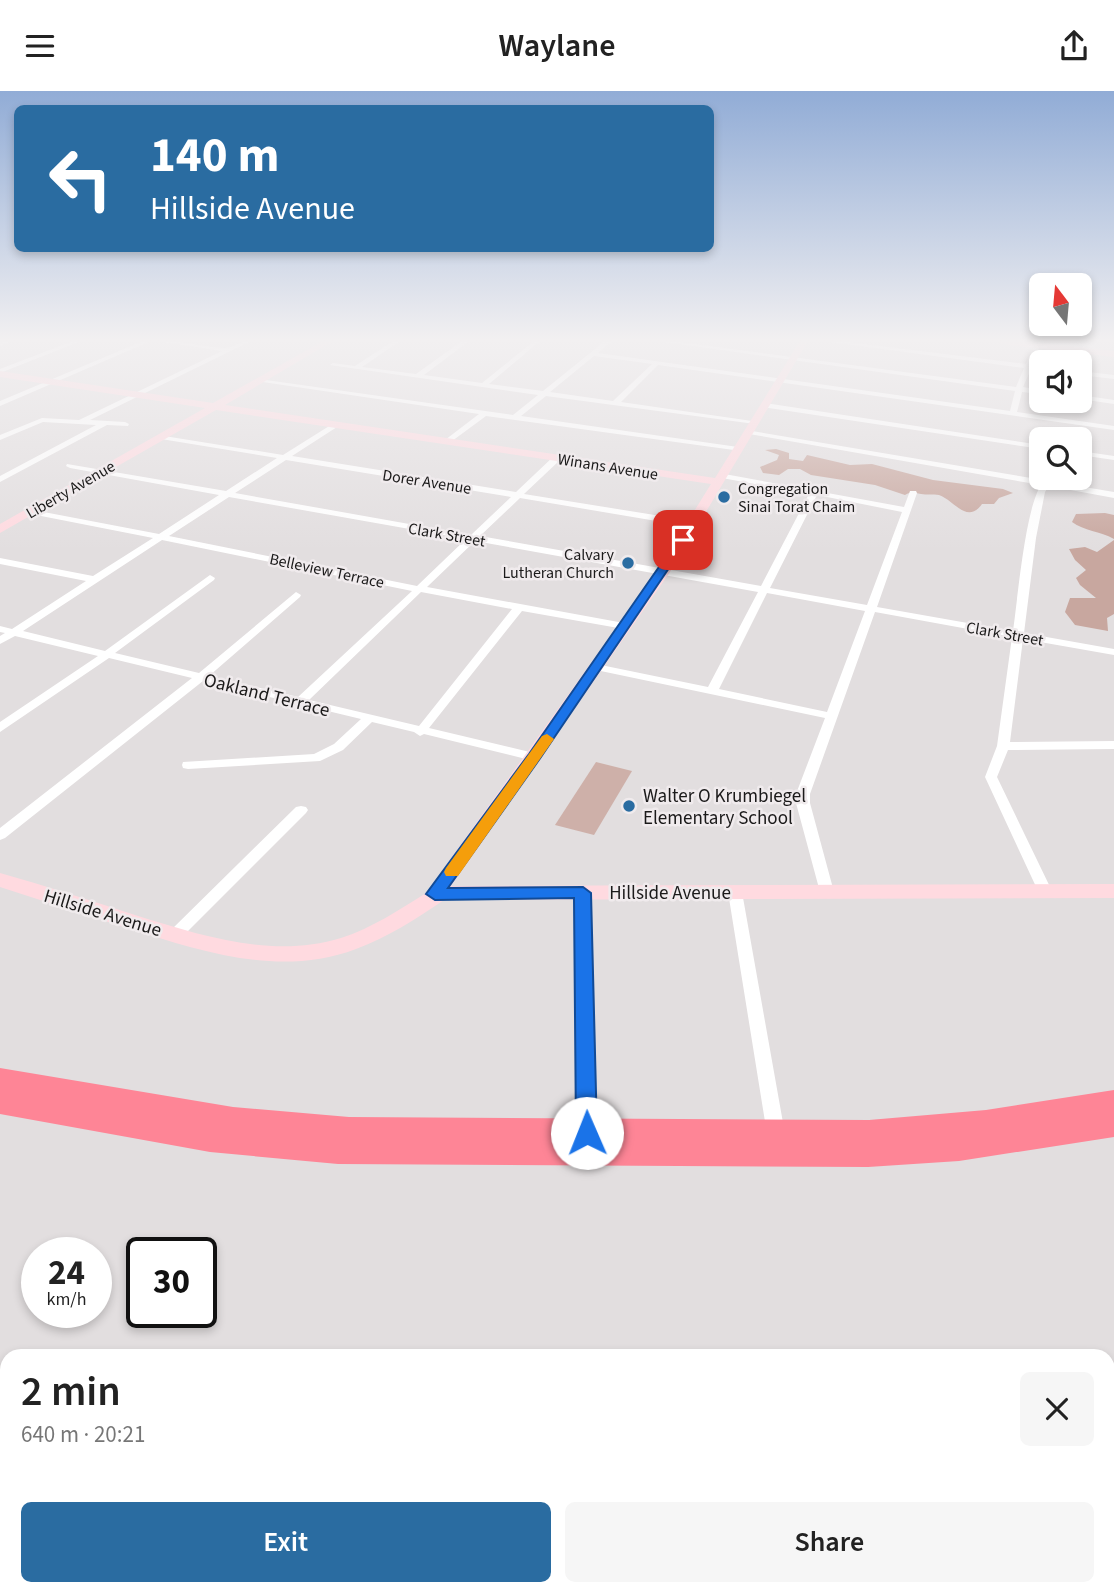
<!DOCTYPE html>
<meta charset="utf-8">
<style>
:root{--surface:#fff;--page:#f6f6f6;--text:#222;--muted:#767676;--accent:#2a6ca1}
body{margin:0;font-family:"Source Sans 3",sans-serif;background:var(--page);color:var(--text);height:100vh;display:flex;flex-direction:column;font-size:26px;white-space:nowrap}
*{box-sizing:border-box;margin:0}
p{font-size:23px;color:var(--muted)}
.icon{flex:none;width:38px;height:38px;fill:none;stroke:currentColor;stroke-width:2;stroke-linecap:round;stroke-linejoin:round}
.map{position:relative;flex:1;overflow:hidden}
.drawer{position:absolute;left:0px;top:1258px;width:1115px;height:247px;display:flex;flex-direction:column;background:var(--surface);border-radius:21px 21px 0 0;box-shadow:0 4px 10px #0003}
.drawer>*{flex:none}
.top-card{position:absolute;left:14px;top:14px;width:700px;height:147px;border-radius:10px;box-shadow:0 4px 10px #0003;background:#2a6ca1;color:#fff;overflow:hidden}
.needle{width:46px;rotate:344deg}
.fabs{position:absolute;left:1029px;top:182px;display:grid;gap:14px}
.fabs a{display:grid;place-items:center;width:63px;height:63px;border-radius:10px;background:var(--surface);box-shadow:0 4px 10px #0003;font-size:35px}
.speed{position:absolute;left:21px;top:1146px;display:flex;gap:14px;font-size:35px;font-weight:700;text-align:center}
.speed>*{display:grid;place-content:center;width:91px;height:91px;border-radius:50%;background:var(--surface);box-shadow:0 4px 10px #0003;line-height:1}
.speed small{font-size:18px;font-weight:400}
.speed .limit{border:4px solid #111;border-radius:10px;background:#fff;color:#111}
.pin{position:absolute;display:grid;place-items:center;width:60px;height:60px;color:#fff;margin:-30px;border-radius:14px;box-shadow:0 4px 10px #0006}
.me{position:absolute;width:77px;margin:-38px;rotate:359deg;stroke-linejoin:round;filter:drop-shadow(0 0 5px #0008)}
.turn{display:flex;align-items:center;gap:24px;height:147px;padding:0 21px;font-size:32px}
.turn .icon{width:91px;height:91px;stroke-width:2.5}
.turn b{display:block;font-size:49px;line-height:60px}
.round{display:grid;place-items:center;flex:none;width:74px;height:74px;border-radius:10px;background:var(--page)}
.head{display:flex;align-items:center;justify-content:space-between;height:119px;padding:0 21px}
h1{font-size:42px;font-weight:600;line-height:52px}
.cta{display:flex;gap:14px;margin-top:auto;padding:14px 21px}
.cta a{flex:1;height:80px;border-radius:10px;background:var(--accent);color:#fff;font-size:28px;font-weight:600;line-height:80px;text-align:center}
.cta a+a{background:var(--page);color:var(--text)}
header{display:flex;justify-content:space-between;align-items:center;height:91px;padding:0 21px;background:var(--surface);font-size:32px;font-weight:600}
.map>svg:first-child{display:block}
</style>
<header><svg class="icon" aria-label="menu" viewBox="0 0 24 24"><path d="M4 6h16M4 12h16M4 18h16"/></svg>Waylane<svg class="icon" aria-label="share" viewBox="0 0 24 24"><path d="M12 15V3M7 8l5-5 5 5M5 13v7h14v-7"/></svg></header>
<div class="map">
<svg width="1114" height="1504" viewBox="0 0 1114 1504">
<rect width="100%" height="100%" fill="#e2dedf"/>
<path fill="#ceb0a9" d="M 596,671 L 632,680 L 594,744 L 555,734 Z"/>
<path fill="#c8a79f" d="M 776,358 L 789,362 L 789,368 L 803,370 L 807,364 L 850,374 L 872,373 L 933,389 L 1003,398 L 1013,402 L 999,407 L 994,413 L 982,413 C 967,434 954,409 939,404 C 933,403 927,404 921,403 C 914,402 912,400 905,404 L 875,394 L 811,384 L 800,378 L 788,378 L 779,384 L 763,382 L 760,376 L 777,369 L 779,364 L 765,359 Z
M 1105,422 L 1114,424 L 1114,448 C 1100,440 1084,440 1072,431 L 1076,423 Z
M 1114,449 L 1114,523 L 1107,527 L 1108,540 L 1075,534 L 1065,521 L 1070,507 L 1096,507 L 1080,494 L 1076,487 L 1086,479 L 1075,469 L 1069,458 L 1085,456 L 1097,461 Z"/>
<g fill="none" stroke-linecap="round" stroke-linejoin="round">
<path fill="#fff" fill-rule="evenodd" d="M 3,250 L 11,250 L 0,255 L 0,251 Z
M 73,250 L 81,250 L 0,282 L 0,278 Z
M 143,250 L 151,250 L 0,315 L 0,310 Z
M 157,250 C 180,249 202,256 225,257 C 234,257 241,249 251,250 L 90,329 L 125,331 L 129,333 L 128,335 L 107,334 L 0,391 L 0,385 L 96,334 L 43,331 L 0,349 L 0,344 L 42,327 L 79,329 L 222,260 Z
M 393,250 L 400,250 L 362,276 L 416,283 L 462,250 L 469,250 L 424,284 L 482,292 L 534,250 L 540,250 L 489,293 L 543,300 L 605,250 L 612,250 L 598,262 L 1010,320 L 1015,300 L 657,250 L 672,250 L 1016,296 L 1024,277 L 823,250 L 839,250 L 1026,273 L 1036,250 L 1042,250 L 1032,274 L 1041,275 L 1041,279 L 1031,278 L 1023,296 L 1041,299 L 1041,303 L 1022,301 L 1017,321 L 1114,335 L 1114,339 L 658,274 L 621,311 L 759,331 L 755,333 L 546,305 L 521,325 L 738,356 L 742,358 L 741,360 L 486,325 L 448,353 L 444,351 L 445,349 L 479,323 L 256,290 L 259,288 L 513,324 L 538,304 L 330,274 L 333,272 L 355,275 ZM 594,265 L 652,273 L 613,310 L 550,301 Z
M 1080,280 L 1114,284 L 1114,288 L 1080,284 Z
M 1080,304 L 1114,309 L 1114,313 L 1080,308 Z
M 765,312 L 1041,354 L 1041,358 L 762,316 L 761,314 Z
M 334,332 L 338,334 L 337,336 L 292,365 L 516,401 L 554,365 L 560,365 L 560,369 L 524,403 L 692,430 L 697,433 L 692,436 L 520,407 L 480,445 L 761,495 L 809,403 L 722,387 L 718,384 L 719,382 L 904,416 L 910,400 L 916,400 L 917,402 L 877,516 L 1013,540 C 1018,506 1025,419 1041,394 L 749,343 L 746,343 L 746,339 L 1114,401 L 1114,407 L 1049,395 L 1045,401 L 1036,447 L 1024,542 L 1114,558 L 1114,564 L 1023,548 L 1010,651 L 1114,650 L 1114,658 L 1008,659 L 997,686 L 1052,800 L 1050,804 L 1040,804 L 1038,800 L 985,686 L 997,655 L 1012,546 L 875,521 L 810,703 L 810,712 L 834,801 L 827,806 L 820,801 L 796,712 L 796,703 L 825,627 L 596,579 L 590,576 L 596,573 L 708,596 L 758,501 L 475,450 L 427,496 L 624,532 L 629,535 L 624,538 L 522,520 L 429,637 L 538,663 L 540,666 L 538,669 L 534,670 L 424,643 L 420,645 L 414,641 L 372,631 L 343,659 L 320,670 L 188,678 L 183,677 L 182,674 L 183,671 L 314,663 L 334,653 L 361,628 L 203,590 L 5,747 L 0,749 L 0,737 L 192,587 L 109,567 L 0,641 L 0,631 L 98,565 L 15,545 L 0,553 L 0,545 L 5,542 L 0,541 L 0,535 L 12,538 L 86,490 L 0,473 L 0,467 L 93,485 L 153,447 L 31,423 L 28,422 L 28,418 L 159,443 L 219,404 L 70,377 L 66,375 L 67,373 L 226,400 L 277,367 L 161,348 L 157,346 L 158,344 L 283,364 ZM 286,369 L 511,406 L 471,444 L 235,402 ZM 817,404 L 902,421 L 867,514 L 770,497 ZM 229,406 L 466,448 L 417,495 L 169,445 ZM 162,449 L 412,500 L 298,606 L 209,585 L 300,506 L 301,504 L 296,501 L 199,582 L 115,562 L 214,489 L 215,487 L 210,484 L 105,560 L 23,540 ZM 421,501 L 512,518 L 419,635 L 309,609 ZM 767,502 L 865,520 L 827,621 L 719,598 Z
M 1080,360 L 1114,365 L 1114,369 L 1080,364 Z
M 301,715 L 306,716 L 308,719 L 306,722 L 180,848 L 170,848 L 167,844 L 170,840 L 296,716 Z
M 583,796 L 590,801 L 596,1042 L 594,1048 L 587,1050 L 580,1048 L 578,1042 L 576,801 Z
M 735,796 L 742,801 L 785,1043 L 783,1049 L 776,1051 L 769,1049 L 767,1043 L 728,801 Z
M 1114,1457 L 1114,1489 L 1108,1492 L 1111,1498 L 1108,1504 L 1081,1504 L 1084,1498 L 1108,1498 L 1108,1459 Z"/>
<path fill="#ffdae0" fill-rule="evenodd" d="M 323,250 L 333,250 L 225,314 L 715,387 L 800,250 L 808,250 L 670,481 L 451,795 L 1114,793 L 1114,807 L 444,809 C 416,828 388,846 356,858 C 279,887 201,860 127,837 C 85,823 42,810 0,796 L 0,782 C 46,795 92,810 138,825 C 203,845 273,868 341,847 C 372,837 399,819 426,802 L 657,480 L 711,393 L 216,319 L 0,442 L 0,433 L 205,317 L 0,286 L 0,280 L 213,312 Z
M 998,250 L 1022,250 L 1114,260 L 1114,266 L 1002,253 Z"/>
<path fill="#fe8596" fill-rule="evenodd" d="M 0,977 L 233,1016 L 349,1026 L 869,1029 L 986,1019 L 1114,999 L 1114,1046 L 959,1070 L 868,1076 L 338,1073 L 210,1061 L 0,1023 Z"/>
<path stroke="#726f70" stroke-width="5" stroke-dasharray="20 20" stroke-linecap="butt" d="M 1108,1313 L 1114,1310
M 0,1415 L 7,1415"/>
</g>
<linearGradient id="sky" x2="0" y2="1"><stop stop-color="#91acd6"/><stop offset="0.54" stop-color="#f2f0f1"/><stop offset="1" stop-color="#f2f0f1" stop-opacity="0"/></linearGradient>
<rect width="1114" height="460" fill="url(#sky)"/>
<path fill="#1a73e8" stroke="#114b97" stroke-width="2" d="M 679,447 L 688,449 L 541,666 L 448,797 L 583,796 L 591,802 L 597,1042 L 594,1049 L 587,1051 L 579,1049 L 576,1042 L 574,807 L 435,809 L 426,803 L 529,663 Z"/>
<path fill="#f59e0b" d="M 547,643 L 554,648 L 458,785 L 446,785 L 444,781 L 446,777 L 542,645 Z"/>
<g fill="#2a6ca1" stroke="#f0ebed" stroke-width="2.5">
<circle cx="724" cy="406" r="7"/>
<circle cx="628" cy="472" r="7"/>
<circle cx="629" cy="715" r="7"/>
</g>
<g text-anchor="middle" stroke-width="5" stroke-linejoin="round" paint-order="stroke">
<g font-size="16" fill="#1b1a1a" stroke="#f0ebed">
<text transform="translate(608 375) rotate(9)" y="6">Winans Avenue</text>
<text transform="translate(427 390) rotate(9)" y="6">Dorer Avenue</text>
<text transform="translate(70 398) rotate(-30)" y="6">Liberty Avenue</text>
<text transform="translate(447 443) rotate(10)" y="6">Clark Street</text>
<text transform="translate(327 479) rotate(12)" y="6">Belleview Terrace</text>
<text transform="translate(1005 542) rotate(10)" y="6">Clark Street</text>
</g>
<g font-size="16" fill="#1b1a1a" stroke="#f0ebed" text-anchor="start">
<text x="738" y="403">Congregation<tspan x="738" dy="18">Sinai Torat Chaim</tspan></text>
<text x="614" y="469" text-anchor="end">Calvary<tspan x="614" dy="18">Lutheran Church</tspan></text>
</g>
<g font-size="19" fill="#1b1a1a" stroke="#f0ebed">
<text transform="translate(267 603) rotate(14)" y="7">Oakland Terrace</text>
<text x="670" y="808">Hillside Avenue</text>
<text transform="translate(103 821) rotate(17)" y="7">Hillside Avenue</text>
</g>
<g font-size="19" fill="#1b1a1a" stroke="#f0ebed" text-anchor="start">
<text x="643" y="711">Walter O Krumbiegel<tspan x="643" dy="22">Elementary School</tspan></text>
</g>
</g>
</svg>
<div class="fabs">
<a><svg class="needle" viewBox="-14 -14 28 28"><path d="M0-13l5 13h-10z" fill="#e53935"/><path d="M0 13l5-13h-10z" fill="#767676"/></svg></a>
<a><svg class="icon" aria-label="sound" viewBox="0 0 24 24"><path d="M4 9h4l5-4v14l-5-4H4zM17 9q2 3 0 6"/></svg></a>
<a><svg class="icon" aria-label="search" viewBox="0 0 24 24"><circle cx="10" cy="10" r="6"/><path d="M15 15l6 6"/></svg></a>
</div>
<div class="speed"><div>24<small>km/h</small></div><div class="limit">30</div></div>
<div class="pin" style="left:683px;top:449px;background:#d93025"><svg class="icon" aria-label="arrive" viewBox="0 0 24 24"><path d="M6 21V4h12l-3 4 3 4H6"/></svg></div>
<svg class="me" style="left:587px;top:1042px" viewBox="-20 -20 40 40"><circle r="19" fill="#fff"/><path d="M0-13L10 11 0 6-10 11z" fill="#1a73e8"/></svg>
<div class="top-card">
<div class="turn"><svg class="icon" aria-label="left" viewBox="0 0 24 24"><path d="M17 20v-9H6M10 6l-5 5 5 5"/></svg><div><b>140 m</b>Hillside Avenue</div></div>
</div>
<section class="drawer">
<div class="head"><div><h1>2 min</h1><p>640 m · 20:21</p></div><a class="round"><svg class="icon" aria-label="close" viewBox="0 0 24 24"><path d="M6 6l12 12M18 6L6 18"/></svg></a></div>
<div class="cta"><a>Exit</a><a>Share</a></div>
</section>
</div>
